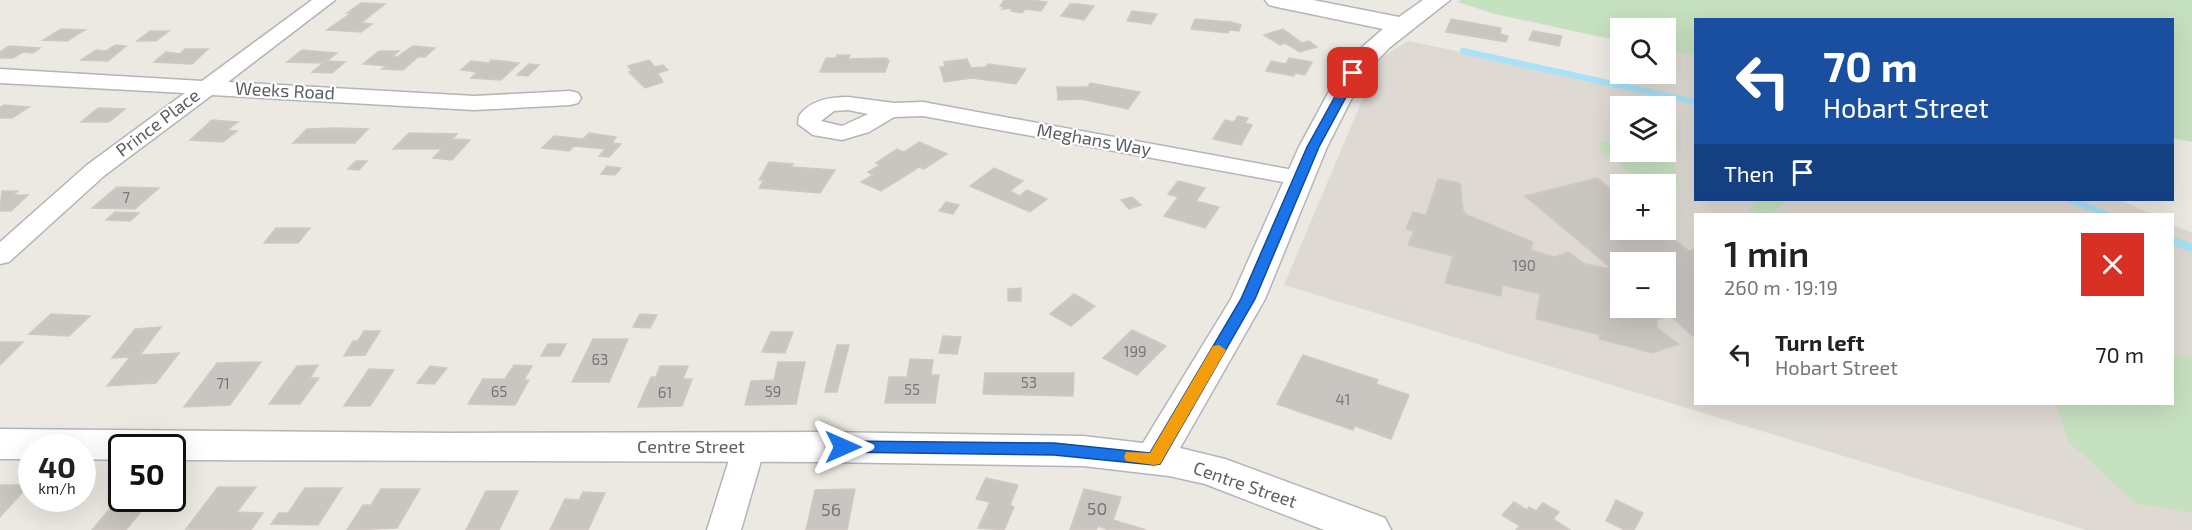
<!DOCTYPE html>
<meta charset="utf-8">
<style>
:root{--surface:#fff;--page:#f6f6f6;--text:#222;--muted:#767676}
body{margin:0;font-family:"Exo 2",sans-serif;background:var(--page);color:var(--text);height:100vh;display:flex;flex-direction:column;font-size:22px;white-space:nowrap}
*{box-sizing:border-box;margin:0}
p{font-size:20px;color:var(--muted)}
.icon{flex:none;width:33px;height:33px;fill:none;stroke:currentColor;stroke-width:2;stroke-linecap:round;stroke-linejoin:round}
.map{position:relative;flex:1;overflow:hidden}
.drawer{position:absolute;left:1694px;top:213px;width:480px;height:192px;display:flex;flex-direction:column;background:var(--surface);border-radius:0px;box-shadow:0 6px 24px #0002}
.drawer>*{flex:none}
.guide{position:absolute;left:1694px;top:18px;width:480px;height:183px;border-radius:0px;box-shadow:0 6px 24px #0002;background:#1a4fa0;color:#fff;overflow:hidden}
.tools{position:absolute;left:1610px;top:18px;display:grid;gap:12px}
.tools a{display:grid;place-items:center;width:66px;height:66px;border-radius:0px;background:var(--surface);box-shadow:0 6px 24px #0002;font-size:30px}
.speed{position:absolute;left:18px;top:434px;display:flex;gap:12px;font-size:30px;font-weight:700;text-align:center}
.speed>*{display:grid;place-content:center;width:78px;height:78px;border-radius:50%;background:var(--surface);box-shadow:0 6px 24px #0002;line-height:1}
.speed small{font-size:15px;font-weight:400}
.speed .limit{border:3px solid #111;border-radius:9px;background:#fff;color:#111}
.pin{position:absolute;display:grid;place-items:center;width:51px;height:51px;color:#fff;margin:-26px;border-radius:12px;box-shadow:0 3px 9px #0006}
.me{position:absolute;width:66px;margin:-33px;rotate:90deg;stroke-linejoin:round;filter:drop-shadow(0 0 4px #0008)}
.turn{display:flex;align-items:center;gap:21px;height:126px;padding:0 30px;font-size:27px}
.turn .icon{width:78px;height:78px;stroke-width:2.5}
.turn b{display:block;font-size:42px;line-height:51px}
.then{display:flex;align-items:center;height:57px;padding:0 30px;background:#0003;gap:12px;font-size:22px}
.round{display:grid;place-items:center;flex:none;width:63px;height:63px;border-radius:0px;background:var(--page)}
.head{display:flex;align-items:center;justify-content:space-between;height:102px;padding:0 30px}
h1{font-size:36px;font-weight:600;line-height:45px}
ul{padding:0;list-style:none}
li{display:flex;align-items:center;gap:18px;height:78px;padding:0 30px}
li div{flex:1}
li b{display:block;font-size:22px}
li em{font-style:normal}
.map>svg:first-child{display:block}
</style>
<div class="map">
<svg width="2192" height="530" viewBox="0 0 2192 530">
<rect width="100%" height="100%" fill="#ece8e2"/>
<path fill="#ded9d3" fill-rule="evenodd" d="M 1408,41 L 1629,87 L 1644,74 L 1665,74 L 1665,54 L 1668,52 L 1695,56 L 1695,200 L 2120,200 L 2152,214 L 1695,214 L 1695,404 L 2172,404 L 2172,224 L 2192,233 L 2192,530 L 2086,530 L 1284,285 L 1380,58 ZM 1620,106 L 1665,106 L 1665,152 L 1620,152 ZM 1620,184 L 1665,184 L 1665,230 L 1620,230 ZM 1620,262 L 1665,262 L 1665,308 L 1620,308 Z"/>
<path fill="#c6e1c0" d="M 1461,0 L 2192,0 L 2192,142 L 2172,138 L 2172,20 L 1695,20 L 1695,56 L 1665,51 L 1665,28 L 1620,28 L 1620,41 L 1495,14 L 1458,2 Z
M 1599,141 L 1620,143 L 1620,152 L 1665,152 L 1665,148 L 1670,148 L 1680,187 L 1652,184 L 1621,167 L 1620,157 L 1601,154 Z
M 1757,200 L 1786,200 L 1773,214 L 1759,214 L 1748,210 Z
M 2172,356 L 2192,357 L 2192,513 L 2135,503 L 2069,442 L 2056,404 L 2172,404 Z"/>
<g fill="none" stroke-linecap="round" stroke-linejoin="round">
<path stroke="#a7e2f7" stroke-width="6" d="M 1463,51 L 1695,102
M 2069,200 L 2107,214"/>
<path stroke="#a7e2f7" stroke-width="8" d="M 2172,240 L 2192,248"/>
</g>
<path fill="#c9c5c0" stroke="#d0c9c1" stroke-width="1.5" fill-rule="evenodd" d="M 1004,0 L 1031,0 L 1047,2 L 1041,11 L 1025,9 L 1022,13 L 1011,11 L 1013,8 L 1002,9 L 1004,7 L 1000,6 Z
M 361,3 L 385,4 L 361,23 L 372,24 L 361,32 L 327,30 L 351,13 L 347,13 Z
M 1070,4 L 1078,4 L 1094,6 L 1084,20 L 1061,16 Z
M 1132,11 L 1157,14 L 1151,24 L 1127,21 Z
M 1195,19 L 1231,22 L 1241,25 L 1239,31 L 1229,30 L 1228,33 L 1191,29 Z
M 1451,19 L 1501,28 L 1500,34 L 1508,36 L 1506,42 L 1446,32 Z
M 61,29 L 85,30 L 67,41 L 43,40 Z
M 1283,29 L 1302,43 L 1309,41 L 1317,47 L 1300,52 L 1285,43 L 1280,45 L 1264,35 Z
M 150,31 L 169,31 L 156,41 L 137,41 Z
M 1533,31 L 1562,36 L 1559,46 L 1529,40 Z
M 115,45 L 126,46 L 108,61 L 81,60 L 96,50 L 106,51 Z
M 9,46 L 40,48 L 33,53 L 23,52 L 13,58 L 0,58 L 0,52 Z
M 413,46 L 435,48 L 425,57 L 418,57 L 403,70 L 382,69 L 387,66 L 363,64 L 379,51 L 399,51 L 392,57 L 397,57 Z
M 185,49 L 208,49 L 192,64 L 154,62 L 166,52 L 180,54 Z
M 302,50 L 337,53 L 327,61 L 345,62 L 332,73 L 312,72 L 323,63 L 287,62 Z
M 837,55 L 850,55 L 848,59 L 886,58 L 889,61 L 885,72 L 820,72 L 826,58 L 836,58 Z
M 1289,58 L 1312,62 L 1305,75 L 1295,73 L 1294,76 L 1266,71 L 1271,61 L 1286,64 Z
M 967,59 L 971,68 L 986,67 L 988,64 L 1026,69 L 1016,84 L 972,78 L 944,82 L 940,67 L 945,67 L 944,62 Z
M 491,60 L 519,63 L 501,80 L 471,78 L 477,72 L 461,70 L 471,61 L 489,63 Z
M 649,60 L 655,67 L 663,65 L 668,70 L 658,73 L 663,82 L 645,88 L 629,72 L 632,71 L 628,66 Z
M 529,64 L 539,65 L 528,76 L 517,75 Z
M 1090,83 L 1140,92 L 1128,109 L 1081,99 L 1058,100 L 1057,87 L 1088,87 Z
M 4,105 L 29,107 L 12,118 L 0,118 L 0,107 Z
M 98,108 L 125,109 L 109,122 L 81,122 Z
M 1238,116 L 1248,118 L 1245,123 L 1252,125 L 1241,145 L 1213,139 L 1225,120 L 1234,122 Z
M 212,120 L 238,122 L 227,130 L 237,131 L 223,142 L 190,140 Z
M 335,128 L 368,129 L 355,143 L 293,143 L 307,129 Z
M 409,133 L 457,134 L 452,139 L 470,140 L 452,160 L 433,158 L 442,149 L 393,149 Z
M 589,133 L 616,137 L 612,143 L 621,144 L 609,157 L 599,156 L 605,149 L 574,146 L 569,151 L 542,148 L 554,136 L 583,139 Z
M 919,142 L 947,154 L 924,169 L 919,167 L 881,191 L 861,182 L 873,175 L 868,172 L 880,165 L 876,163 L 897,149 L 904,152 Z
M 356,161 L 367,161 L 359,170 L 348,169 Z
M 769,162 L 793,164 L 791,167 L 835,170 L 820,193 L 759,188 L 764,180 L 759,180 Z
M 607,166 L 621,168 L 615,175 L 601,174 Z
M 994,168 L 1023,181 L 1010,191 L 1020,196 L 1027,190 L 1047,199 L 1030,212 L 970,186 Z
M 1597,178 L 1620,196 L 1620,230 L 1662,230 L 1689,251 L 1695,249 L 1695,338 L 1670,316 L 1657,320 L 1657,328 L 1679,344 L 1653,353 L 1599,339 L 1600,335 L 1536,319 L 1540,294 L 1502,285 L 1501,296 L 1445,283 L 1453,256 L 1408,245 L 1414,231 L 1406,229 L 1413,212 L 1426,215 L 1438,179 L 1460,183 L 1463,210 L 1467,215 L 1533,242 L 1530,250 L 1555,257 L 1568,252 L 1585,264 L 1612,269 L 1525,196 ZM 1620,262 L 1665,262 L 1665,308 L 1620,308 Z
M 1178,181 L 1205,188 L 1196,201 L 1219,207 L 1205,228 L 1164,216 L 1178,197 L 1168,194 Z
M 117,187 L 159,188 L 135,209 L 92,208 Z
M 2,191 L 18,191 L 13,195 L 28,195 L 11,211 L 0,211 Z
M 1132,197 L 1141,205 L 1129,209 L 1121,200 Z
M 946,202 L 959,205 L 953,214 L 939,211 Z
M 115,212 L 139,213 L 130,221 L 106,220 Z
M 276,228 L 310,228 L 298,243 L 264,243 Z
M 1021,288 L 1021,301 L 1008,301 L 1008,289 Z
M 1074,294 L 1095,306 L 1071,326 L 1050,314 Z
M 51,314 L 90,316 L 69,336 L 29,334 Z
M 640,314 L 657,315 L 650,328 L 633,327 Z
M 161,327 L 140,355 L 179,353 L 156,383 L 107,386 L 130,357 L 112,358 L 135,329 Z
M 1132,330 L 1166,346 L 1137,375 L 1103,358 Z
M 364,331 L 380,331 L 365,355 L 344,356 L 353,341 L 358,341 Z
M 771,332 L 793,332 L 785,353 L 762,352 Z
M 943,336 L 961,337 L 957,354 L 939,353 Z
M 593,339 L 628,339 L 609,382 L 572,382 Z
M 0,342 L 23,342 L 0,365 Z
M 548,344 L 566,344 L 560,356 L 541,356 Z
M 837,345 L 849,345 L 837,392 L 825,392 Z
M 1303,355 L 1378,380 L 1376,384 L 1409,395 L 1391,439 L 1355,426 L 1353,430 L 1277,404 Z
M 910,359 L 933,360 L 931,375 L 939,375 L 935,403 L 885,403 L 889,377 L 907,377 Z
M 261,362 L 230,405 L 184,407 L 217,363 Z
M 778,362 L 805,362 L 796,404 L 745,405 L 751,381 L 774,380 Z
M 318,365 L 310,378 L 319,378 L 300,404 L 269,404 L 297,366 Z
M 514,365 L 532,366 L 524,380 L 529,380 L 515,405 L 468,404 L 483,379 L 505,379 Z
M 430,366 L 447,368 L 434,384 L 417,383 Z
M 660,366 L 688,366 L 683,379 L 692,379 L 682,406 L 638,407 L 651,377 L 656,377 Z
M 369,369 L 394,370 L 370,406 L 344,406 Z
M 985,373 L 1074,373 L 1073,396 L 983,394 Z
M 986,478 L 1018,485 L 1010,505 L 1014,507 L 1004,530 L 978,528 L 990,502 L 976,499 Z
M 0,485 L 29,485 L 0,517 Z
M 218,487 L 256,487 L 237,512 L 263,513 L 251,530 L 186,529 Z
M 305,488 L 342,488 L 318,525 L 271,524 L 279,513 L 288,513 Z
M 381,489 L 420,489 L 397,528 L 347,530 L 363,505 L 371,505 Z
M 855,489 L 847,530 L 806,530 L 815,490 Z
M 1084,489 L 1121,497 L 1113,520 L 1146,530 L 1109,530 L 1098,526 L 1096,530 L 1070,530 Z
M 486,491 L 518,491 L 499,530 L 466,530 Z
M 583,492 L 605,493 L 588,530 L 550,530 L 565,499 L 579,500 Z
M 122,494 L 122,498 L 152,498 L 126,530 L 92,530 Z
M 1616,500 L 1643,513 L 1634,530 L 1625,530 L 1606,521 Z
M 1514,502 L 1527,510 L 1529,507 L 1536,511 L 1543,503 L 1559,512 L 1553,519 L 1570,530 L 1516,530 L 1520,526 L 1502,515 Z"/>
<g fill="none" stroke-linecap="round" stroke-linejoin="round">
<g stroke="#b2b5b8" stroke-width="3">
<path id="street" d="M 312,0 L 335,0 L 228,82 L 474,96 L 570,91 L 578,93 L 581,98 L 578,103 L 570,105 L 474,110 L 212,95 L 105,175 L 9,262 L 0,264 L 0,242 L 87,165 L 185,93 L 0,83 L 0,69 L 202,81 Z
M 848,97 L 894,103 L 923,102 L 1299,171 L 1308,173 L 1311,178 L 1308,183 L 1299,185 L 923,116 L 894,117 L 869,132 L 842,140 L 813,135 L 798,124 L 799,116 C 810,100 830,97 848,97 ZM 848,110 L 868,114 L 842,126 L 821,121 L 834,111 Z
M 749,435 L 760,439 L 765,447 L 741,530 L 707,530 L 733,447 L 738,439 Z"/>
</g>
<g stroke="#b1b6b8" stroke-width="3">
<path id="secondary" d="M 1265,0 L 1313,0 L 1399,17 L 1423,0 L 1450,0 L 1389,48 L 1372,66 L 1358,86 L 1327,147 L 1265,299 L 1180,448 L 1225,459 L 1385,518 L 1391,530 L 1324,530 L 1205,484 L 1169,476 L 1083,466 L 820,462 L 172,460 L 172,447 L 122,447 L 122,460 L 82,459 L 82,447 L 32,447 L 32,459 L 0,459 L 0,429 L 450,433 L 820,432 L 1083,436 L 1143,443 L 1231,299 L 1299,147 L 1332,86 L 1353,55 L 1383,29 L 1277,7 L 1269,5 Z"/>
</g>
<use href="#street" fill="#fff" fill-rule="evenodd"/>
<use href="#secondary" fill="#fff" fill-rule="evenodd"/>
</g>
<path fill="#1a73e8" stroke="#114b97" stroke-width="1.5" d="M 1353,70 L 1359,73 L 1319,147 L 1255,299 L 1160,464 L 1154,465 L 1054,455 L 837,452 L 835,447 L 837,443 L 843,441 L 1054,443 L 1150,453 L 1241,299 L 1307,147 L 1348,73 Z"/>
<path fill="#f59e0b" d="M 1219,345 L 1226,350 L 1160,464 L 1154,465 L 1126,461 L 1124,457 L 1126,452 L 1150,453 L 1213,346 Z"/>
<g text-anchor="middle" stroke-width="4.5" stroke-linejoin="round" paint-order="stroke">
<g font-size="15" fill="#767879">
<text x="126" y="203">7</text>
<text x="1524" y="271">190</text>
<text x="1135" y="357">199</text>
<text x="600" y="365">63</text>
<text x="1029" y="388">53</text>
<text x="223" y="389">71</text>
<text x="912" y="395">55</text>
<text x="499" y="397">65</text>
<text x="773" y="397">59</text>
<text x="665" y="398">61</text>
<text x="1343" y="405">41</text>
</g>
<g font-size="18" fill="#5a5f61" stroke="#fff">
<text transform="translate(285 91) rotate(3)" y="6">Weeks Road</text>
<text transform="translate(158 123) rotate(-37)" y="6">Prince Place</text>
<text transform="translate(1094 140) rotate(10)" y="6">Meghans Way</text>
<text x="691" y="453">Centre Street</text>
<text transform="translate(1245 485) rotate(19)" y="6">Centre Street</text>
</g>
<g font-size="18" fill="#767879">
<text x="1097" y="515">50</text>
<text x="831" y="516">56</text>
</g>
</g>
</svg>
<div class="tools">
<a><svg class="icon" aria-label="search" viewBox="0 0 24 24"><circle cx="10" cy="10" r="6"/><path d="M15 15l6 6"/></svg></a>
<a><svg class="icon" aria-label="layers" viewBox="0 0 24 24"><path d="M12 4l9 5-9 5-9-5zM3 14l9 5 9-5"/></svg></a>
<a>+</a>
<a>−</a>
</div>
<div class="speed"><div>40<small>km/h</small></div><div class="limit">50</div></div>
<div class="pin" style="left:1353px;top:73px;background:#d93025"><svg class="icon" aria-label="arrive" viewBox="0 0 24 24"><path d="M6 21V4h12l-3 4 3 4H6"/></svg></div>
<svg class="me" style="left:843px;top:447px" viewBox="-20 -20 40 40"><path d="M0-17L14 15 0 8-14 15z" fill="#1a73e8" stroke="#fff" stroke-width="4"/></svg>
<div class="guide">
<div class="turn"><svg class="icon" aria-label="left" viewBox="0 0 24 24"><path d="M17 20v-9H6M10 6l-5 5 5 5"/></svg><div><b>70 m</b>Hobart Street</div></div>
<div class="then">Then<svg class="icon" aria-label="arrive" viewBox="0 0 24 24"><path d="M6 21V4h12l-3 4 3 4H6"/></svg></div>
</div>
<section class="drawer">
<div class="head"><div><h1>1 min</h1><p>260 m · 19:19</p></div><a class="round" style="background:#d93025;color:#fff"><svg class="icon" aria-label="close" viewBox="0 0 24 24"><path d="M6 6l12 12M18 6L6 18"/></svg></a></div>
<ul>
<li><svg class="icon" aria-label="left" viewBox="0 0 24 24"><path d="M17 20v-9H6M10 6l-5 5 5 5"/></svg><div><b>Turn left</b><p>Hobart Street</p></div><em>70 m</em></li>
</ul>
</section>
</div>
